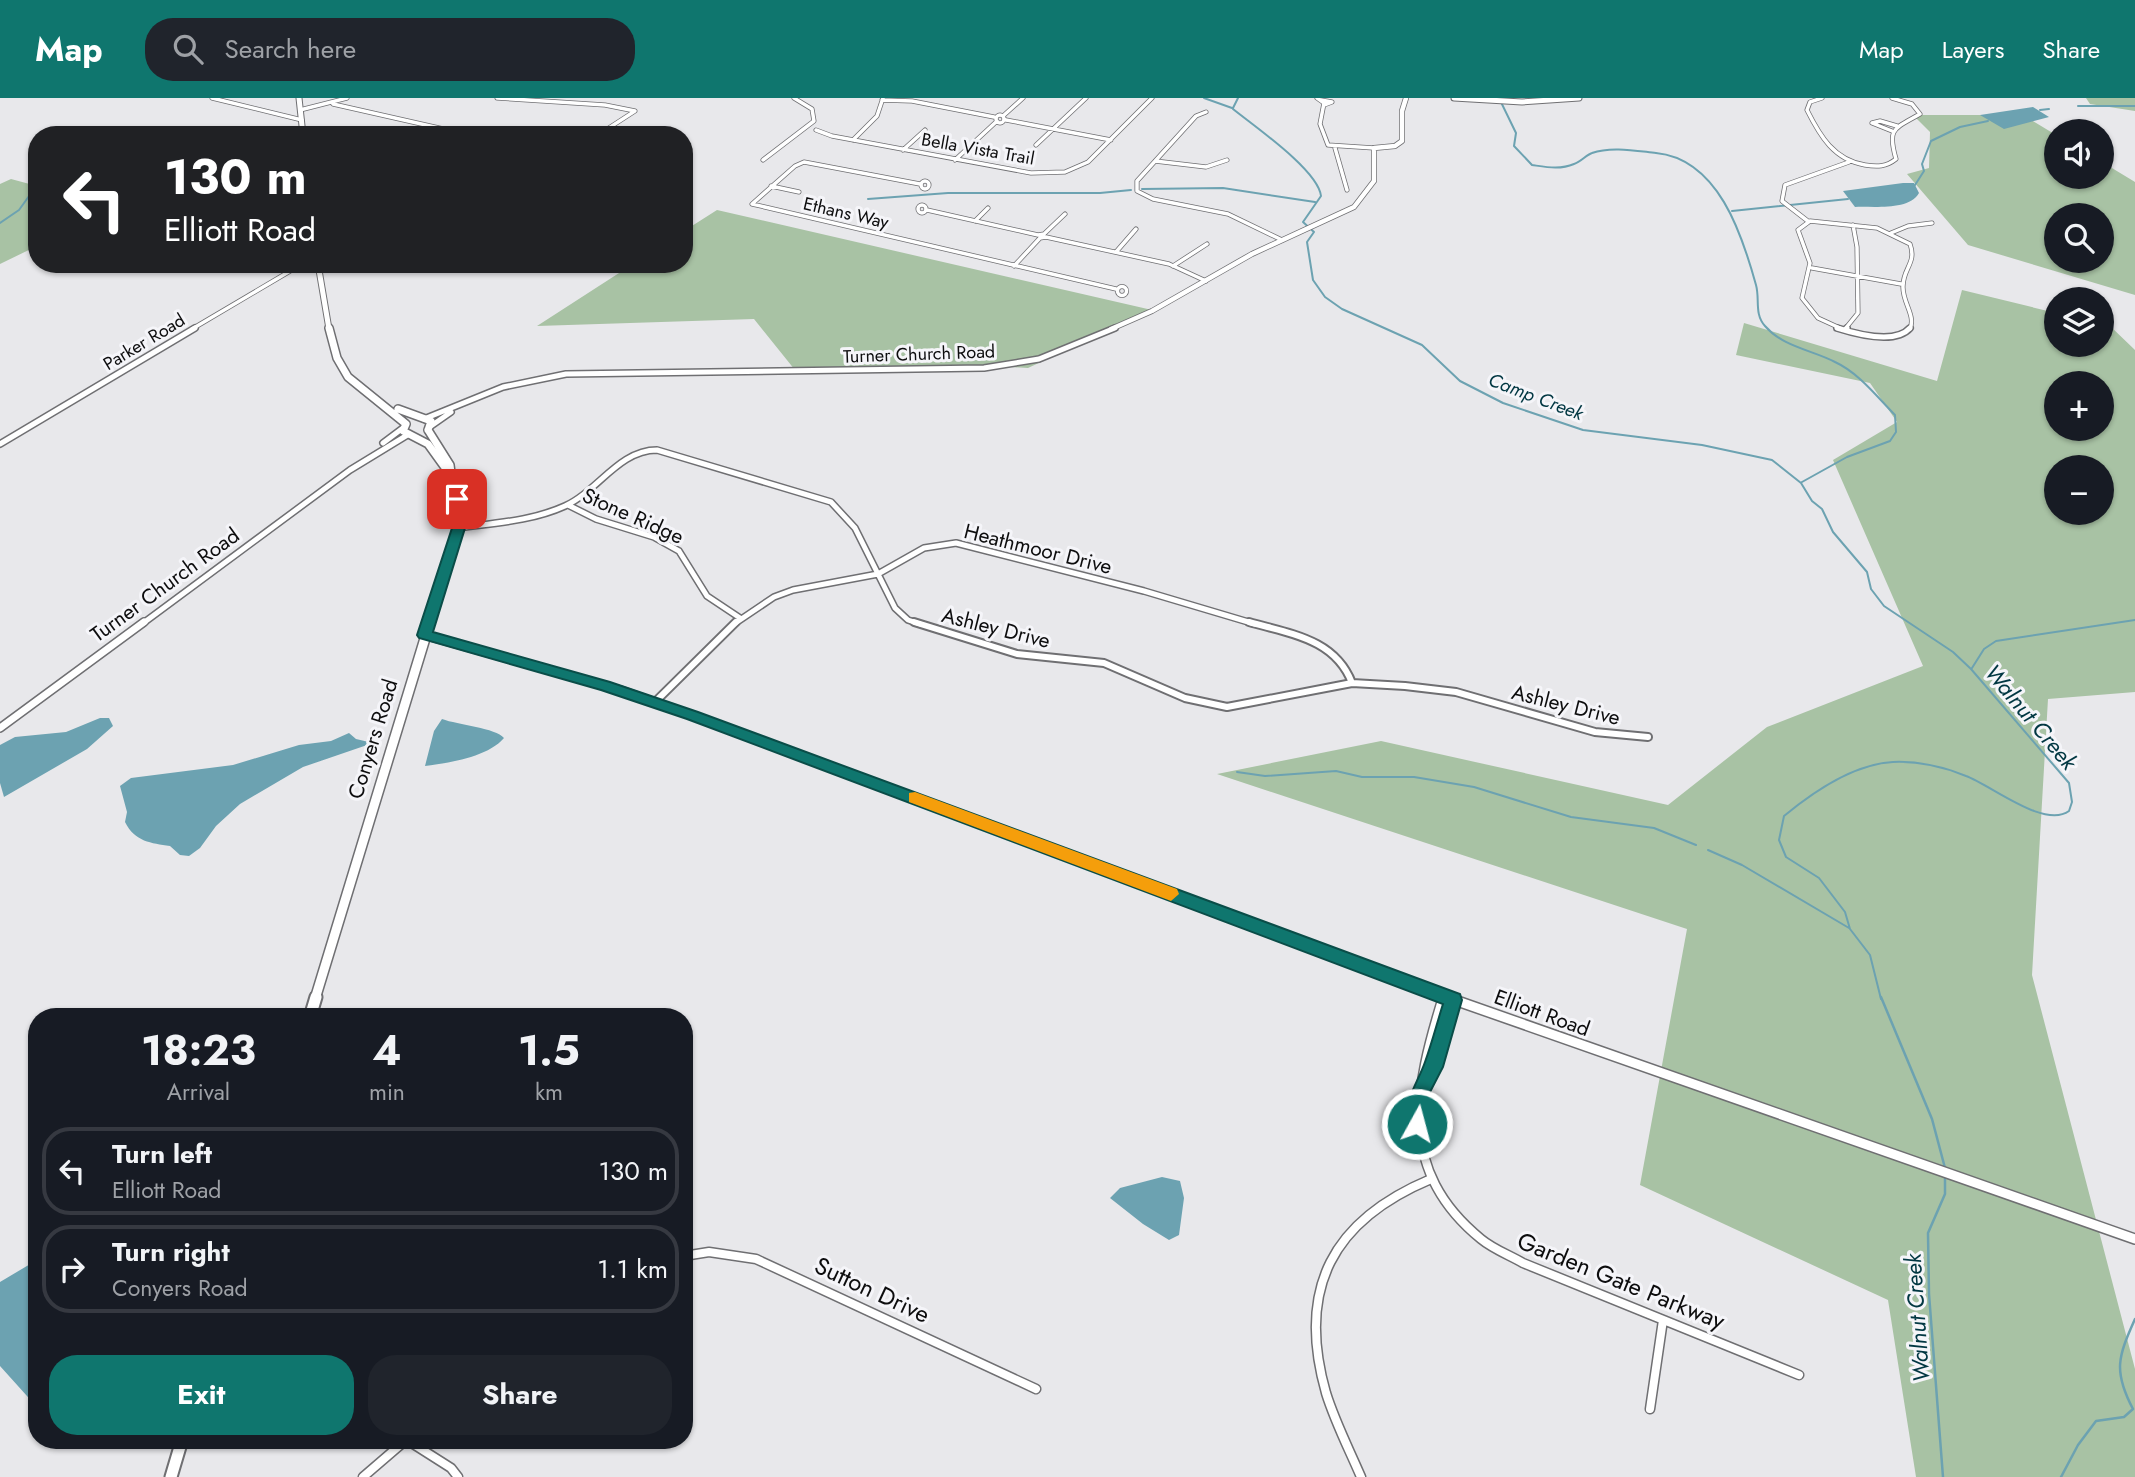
<!DOCTYPE html>
<meta charset="utf-8">
<style>
:root{--surface:#171b24;--page:#20242c;--text:#f1f3f6;--muted:#9ea1a6;--line:#363941;--accent:#0f766e}
body{margin:0;font-family:Jost,sans-serif;background:var(--page);color:var(--text);height:100vh;display:flex;flex-direction:column;font-size:26px;white-space:nowrap}
*{box-sizing:border-box;margin:0}
p{font-size:23px;color:var(--muted)}
.icon{flex:none;width:38px;height:38px;fill:none;stroke:currentColor;stroke-width:2;stroke-linecap:round;stroke-linejoin:round}
.map{position:relative;flex:1;overflow:hidden}
.panel{position:absolute;left:28px;top:910px;width:665px;height:441px;display:flex;flex-direction:column;background:var(--surface);border-radius:28px;box-shadow:0 2px 5px #0004}
.panel>*{flex:none}
.guide{position:absolute;left:28px;top:28px;width:665px;height:147px;border-radius:28px;box-shadow:0 2px 5px #0004;background:#202124;color:#fff;overflow:hidden}
.controls{position:absolute;left:2044px;top:21px;display:grid;gap:14px}
.controls a{display:grid;place-items:center;width:70px;height:70px;border-radius:50%;background:var(--surface);box-shadow:0 2px 5px #0004;font-size:35px}
.pin{position:absolute;display:grid;place-items:center;width:60px;height:60px;color:#fff;margin:-30px;border-radius:14px;box-shadow:0 4px 10px #0006}
.me{position:absolute;width:77px;margin:-38px;rotate:7deg;stroke-linejoin:round;filter:drop-shadow(0 0 5px #0008)}
.turn{display:flex;align-items:center;gap:24px;height:147px;padding:0 21px;font-size:32px}
.turn .icon{width:91px;height:91px;stroke-width:2.5}
.turn b{display:block;font-size:49px;line-height:60px}
.eta{display:flex;justify-content:space-evenly;align-items:center;height:119px;text-align:center}
.eta b{font-size:42px;font-weight:700;line-height:49px}
.button{display:flex;gap:14px;margin-top:auto;padding:14px 21px}
.button a{flex:1;height:80px;border-radius:28px;background:var(--accent);color:#fff;font-size:28px;font-weight:700;line-height:80px;text-align:center}
.button a+a{background:var(--page);color:var(--text)}
ul{padding:0;list-style:none}
li{display:flex;align-items:center;gap:21px;height:88px;margin:0 14px 10px;padding:0 7px;border:4px solid var(--line);border-radius:28px}
li div{flex:1}
li b{display:block;font-size:26px}
li em{font-style:normal}
header{display:flex;align-items:center;gap:42px;box-sizing:border-box;height:98px;padding:0 35px;background:var(--accent);color:#fff}
header strong{font-size:33px}
nav{display:flex;gap:38px;margin-inline-start:auto;font-size:24px}
.search{width:490px;height:63px;background:var(--page);display:flex;align-items:center;gap:18px;box-sizing:border-box;padding:0 24px;border-radius:28px;color:var(--muted);font-size:26px}
.map>svg:first-child{display:block}
</style>
<header>
<strong>Map</strong>
<div class="search"><svg class="icon" aria-label="search" viewBox="0 0 24 24"><circle cx="10" cy="10" r="6"/><path d="M15 15l6 6"/></svg>Search here</div>
<nav><a>Map</a><a>Layers</a><a>Share</a></nav>
</header>
<div class="map">
<svg width="2135" height="1379" viewBox="0 0 2135 1379">
<rect width="100%" height="100%" fill="#e8e8eb"/>
<path fill="#a8c2a4" fill-rule="evenodd" d="M 2086,0 L 2135,0 L 2135,13 L 2090,6 Z
M 1913,17 L 2023,17 L 2056,37 L 2056,79 L 2102,79 L 2102,64 L 2135,84 L 2135,197 L 1968,147 L 1907,76 L 1929,70 L 1930,34 ZM 2056,117 L 2102,117 L 2102,163 L 2056,163 Z
M 11,81 L 37,88 L 37,148 L 0,166 L 0,86 Z
M 717,112 L 1152,212 L 1028,270 L 977,267 L 795,272 L 754,221 L 537,228 L 633,166 L 684,166 L 684,133 Z
M 1962,192 L 2056,215 L 2056,247 L 2102,247 L 2102,225 L 2109,227 L 2135,252 L 2135,594 L 2048,601 L 2032,877 L 2135,1271 L 2135,1379 L 1916,1379 L 1888,1202 L 1640,1087 L 1687,831 L 1217,676 L 1381,643 L 1668,707 L 1767,629 L 1923,568 L 1833,362 L 1897,324 L 1870,285 L 1736,257 L 1744,225 L 1937,283 ZM 2056,285 L 2102,285 L 2102,331 L 2056,331 ZM 2056,369 L 2102,369 L 2102,415 L 2056,415 Z"/>
<path fill="#6ca2b1" d="M 2033,9 L 2049,19 L 2004,31 L 1980,17 Z
M 1903,85 L 1914,85 L 1919,95 C 1909,113 1873,108 1855,109 L 1843,93 Z
M 100,620 L 109,620 L 113,628 L 87,651 L 4,699 L 0,685 L 0,647 L 15,639 L 66,634 Z
M 442,621 C 458,627 496,630 504,640 C 488,659 449,665 425,668 L 434,633 Z
M 349,635 L 356,641 L 373,645 L 303,669 L 240,706 L 216,728 L 200,750 L 189,758 L 180,757 L 170,748 C 151,745 135,744 125,724 L 127,714 L 120,688 L 131,680 L 233,667 L 299,647 L 331,643 Z
M 1162,1079 L 1180,1083 L 1184,1100 L 1179,1137 L 1169,1142 L 1143,1126 L 1110,1100 L 1120,1090 Z
M 37,1162 L 37,1308 L 36,1308 L 0,1268 L 0,1184 Z"/>
<g fill="none" stroke-linecap="round" stroke-linejoin="round">
<path stroke="#6ca2b1" stroke-width="2" d="M 1204,0 L 1232,10
M 1499,0 L 1516,35 L 1514,48 L 1532,67 C 1546,69 1560,72 1574,66 C 1581,64 1586,57 1592,55 C 1611,48 1637,53 1656,55 C 1718,61 1742,136 1756,187 C 1760,201 1754,216 1765,228 C 1783,249 1812,252 1835,264 C 1859,275 1877,299 1895,317 L 1896,334 L 1890,343 L 1847,359 L 1802,384
M 2078,8 L 2135,8
M 1233,10 L 1238,0
M 1233,11 C 1254,28 1318,72 1321,98 L 1303,124 L 1314,134 L 1307,144 L 1313,182 L 1325,199 L 1342,211 L 1422,247 L 1460,283 L 1503,305 L 1583,332 L 1702,347 L 1772,362 L 1801,385 L 1812,403 L 1822,411 L 1833,434 L 1867,474 L 1871,491 L 1884,508 L 1953,554 L 1971,571 L 2069,685 L 2072,704 L 2069,713 C 2044,731 1991,687 1966,678 C 1944,669 1917,663 1893,664 C 1854,666 1813,694 1784,718 L 1779,742 L 1786,759 L 1819,780 L 1845,814 L 1850,831 L 1870,857 L 1881,901
M 2040,12 L 2049,11
M 1915,87 L 1924,73 L 1922,66 L 1931,43 L 1960,29 L 1988,23
M 1142,91 L 1223,90 L 1315,104
M 868,101 L 948,95 L 1100,95 L 1131,92
M 1732,113 L 1848,101
M 0,125 L 19,112 L 37,87
M 1972,570 L 1984,551 L 1996,543 L 2135,522
M 1237,674 L 1265,678 L 1336,673 L 1362,679 L 1414,679 L 1474,689 L 1571,719 L 1654,730 L 1696,747
M 1708,752 L 1742,767 L 1849,830"/>
<path stroke="#6ca2b1" stroke-width="2.5" d="M 1881,899 L 1932,1021 L 1945,1070
M 1943,1379 L 1929,1196 L 1928,1135 L 1945,1096 L 1945,1080
M 2061,1379 L 2078,1347 L 2096,1323 L 2124,1319 L 2133,1311 C 2113,1273 2118,1259 2135,1221"/>
<g stroke="#6f6f72" stroke-width="5">
<path id="minor-far3" d="M 212,0 L 302,22
M 497,0 L 605,7 L 635,13 L 598,37
M 1317,0 L 1324,5 L 1320,26 L 1328,47 L 1374,50
M 1822,0 L 1810,4 L 1807,12 C 1820,38 1834,62 1865,67 C 1877,69 1886,69 1896,61 C 1887,30 1894,31 1920,16 L 1912,6 L 1892,0
M 882,2 L 912,3 L 994,19
M 1321,2 L 1332,4 L 1324,7
M 333,6 L 470,37
M 300,12 L 347,0
M 1206,14 L 1196,18 L 1137,83 L 1137,93 L 1153,101 L 1228,116 L 1282,142
M996 21a4 4 0 1 1 8 0a4 4 0 1 1-8 0Z
M 1003,18 L 1023,0
M 1006,22 L 1111,42
M 816,32 L 832,38 L 1031,75 L 1065,74 L 1088,64 L 1152,0
M 1892,33 L 1872,25 L 1880,23 L 1897,28
M 853,42 L 877,18 L 883,0
M 1036,47 L 1086,0
M 1335,50 L 1347,92
M 903,52 L 925,32
M 763,62 L 814,23 L 812,11 L 794,0
M 955,62 L 997,23
M 1155,63 L 1206,69 L 1227,62
M921 87a4 4 0 1 1 8 0a4 4 0 1 1-8 0Z
M 920,86 L 804,64 L 795,68 L 752,106 L 1116,191
M 771,88 L 799,94
M918 111a4 4 0 1 1 8 0a4 4 0 1 1-8 0Z
M 927,112 L 1038,137 L 1044,136 L 1065,116
M 975,123 L 988,110
M 1809,124 L 1782,103 L 1785,87 L 1849,64
M 1891,135 L 1908,128 L 1932,125
M 1116,154 L 1136,131
M 1014,168 L 1040,140 L 1046,139 L 1169,166 L 1206,183
M 1173,168 L 1207,146
M 1812,170 L 1901,186
M1117.5 193a4.5 4.5 0 1 1 9 0a4.5 4.5 0 1 1-9 0Z
M 192,231 L 302,166
M 1842,231 L 1818,220 L 1802,200 L 1810,165 L 1798,132 L 1810,123 L 1877,130 L 1910,146 C 1917,165 1903,170 1903,188 C 1902,204 1916,217 1910,231
M 1845,231 L 1858,215 L 1857,149 L 1853,127"/>
</g>
<g stroke="#6f6f72" stroke-width="8">
<path id="minor-far2" d="M 1837,230 C 1856,236 1895,247 1910,230
M 1845,232 L 1847,230
M 0,346 L 195,230
M 568,407 L 596,421 L 654,439 L 679,453 L 707,498 L 740,520
M 458,430 C 494,425 532,423 565,408 C 598,393 619,352 657,352 L 831,404 L 855,430 L 895,510 L 908,522 L 920,526
M 734,526 L 774,499 L 793,492 L 878,476 L 924,450 L 956,445 L 1144,493 L 1255,526"/>
</g>
<g stroke="#6f6f72" stroke-width="10">
<path id="minor-far1" d="M 914,524 L 1017,556 L 1104,565 L 1185,600 L 1227,609 L 1352,585 L 1405,588 L 1456,594 L 1595,634 L 1648,639
M 1249,524 C 1291,536 1335,541 1352,585
M 655,604 L 736,524
M 1442,901 L 1443,898"/>
</g>
<g stroke="#6f6f72" stroke-width="11">
<path id="minor" d="M 1443,899 C 1415,990 1396,1072 1481,1141 C 1493,1151 1509,1157 1523,1165 L 1799,1277
M 1424,982 L 1433,969 L 1453,902
M 684,1158 L 709,1154 L 756,1161 L 1036,1291
M 1650,1311 L 1663,1222
M 407,1342 L 451,1370 L 458,1379
M 363,1379 L 406,1342
M 1361,1379 C 1349,1351 1335,1324 1326,1295 C 1296,1190 1333,1122 1431,1081"/>
</g>
<g stroke="#6f6f72" stroke-width="6">
<path id="tertiary-far3" d="M 1111,231 L 1152,213 L 1252,156 L 1354,109 L 1374,83 L 1374,50 L 1395,48 L 1402,43 L 1402,13 L 1406,0"/>
</g>
<g stroke="#6f6f72" stroke-width="8">
<path id="tertiary-far2" d="M 424,321 L 503,289 L 566,276 L 984,270 L 1039,261 L 1115,230
M 431,328 L 451,314
M 383,345 L 403,330
M 142,526 L 350,372 L 409,336"/>
</g>
<g stroke="#6f6f72" stroke-width="10">
<path id="tertiary-far1" d="M 424,537 L 620,592 L 711,624 L 1450,901
M 0,630 L 144,524"/>
</g>
<g stroke="#6f6f72" stroke-width="12">
<path id="tertiary" d="M 1446,899 L 2135,1141"/>
</g>
<g stroke="#6f6f72" stroke-width="7">
<path id="secondary-far3" d="M 299,0 L 303,37
M 1454,0 L 1522,4 L 1579,0
M 318,166 L 329,231"/>
</g>
<g stroke="#6f6f72" stroke-width="10">
<path id="secondary-far2" d="M 329,230 L 337,260 L 348,279 L 406,326
M 398,311 L 431,323 L 428,332
M 406,326 L 403,333 L 428,346 L 446,371
M 428,332 L 450,367 L 458,430 L 429,526"/>
</g>
<g stroke="#6f6f72" stroke-width="12">
<path id="secondary-far1" d="M 315,901 L 430,524"/>
</g>
<g stroke="#6f6f72" stroke-width="15">
<path id="secondary" d="M 310,919 L 316,899
M 171,1379 L 182,1342"/>
</g>
<use href="#minor-far3" stroke="#fff" stroke-width="3.5"/>
<use href="#minor-far2" stroke="#fff" stroke-width="5"/>
<use href="#minor-far1" stroke="#fff" stroke-width="6"/>
<use href="#minor" stroke="#fff" stroke-width="8"/>
<use href="#tertiary-far3" stroke="#fff" stroke-width="4.5"/>
<use href="#tertiary-far2" stroke="#fff" stroke-width="5"/>
<use href="#tertiary-far1" stroke="#fff" stroke-width="7"/>
<use href="#tertiary" stroke="#fff" stroke-width="9"/>
<use href="#secondary-far3" stroke="#fff" stroke-width="5"/>
<use href="#secondary-far2" stroke="#fff" stroke-width="7"/>
<use href="#secondary-far1" stroke="#fff" stroke-width="9"/>
<use href="#secondary" stroke="#fff" stroke-width="11"/>
</g>
<path fill="#0f766e" stroke="#0a4d48" stroke-width="2" d="M 457,397 L 464,401 L 465,430 L 433,534 L 610,584 L 698,614 L 1460,896 L 1462,902 L 1443,969 L 1430,994 L 1423,1032 L 1417,1035 L 1410,1032 C 1399,1009 1418,985 1425,964 C 1432,945 1437,925 1443,906 L 687,621 L 601,592 L 419,540 L 417,537 L 452,430 L 451,401 Z"/>
<path fill="#f59e0b" d="M 915,694 L 1177,791 L 1179,796 L 1171,803 L 909,704 L 909,695 Z"/>
<g text-anchor="middle" stroke-width="6" stroke-linejoin="round" paint-order="stroke">
<g font-size="18" fill="#0d0d0e" stroke="#f5f5f9">
<text transform="translate(978 51) rotate(10)" y="6">Bella Vista Trail</text>
<text transform="translate(846 115) rotate(13)" y="6">Ethans Way</text>
<text transform="translate(144 244) rotate(-31)" y="6">Parker Road</text>
<text transform="translate(919 256) rotate(-2)" y="6">Turner Church Road</text>
</g>
<g font-size="19" font-style="italic" fill="#013742" stroke="#f5f5f9">
<text transform="translate(1536 298) rotate(21)" y="7">Camp Creek</text>
</g>
<g font-size="21" fill="#0d0d0e" stroke="#f5f5f9">
<text transform="translate(633 418) rotate(24)" y="7">Stone Ridge</text>
<text transform="translate(1038 451) rotate(14)" y="7">Heathmoor Drive</text>
<text transform="translate(165 487) rotate(-36)" y="7">Turner Church Road</text>
<text transform="translate(996 530) rotate(14)" y="7">Ashley Drive</text>
<text transform="translate(1566 607) rotate(14)" y="7">Ashley Drive</text>
<text transform="translate(373 641) rotate(-73)" y="7">Conyers Road</text>
<text transform="translate(1542 915) rotate(20)" y="7">Elliott Road</text>
</g>
<g font-size="23" font-style="italic" fill="#013742" stroke="#f5f5f9">
<text transform="translate(2031 619) rotate(50)" y="8">Walnut Creek</text>
<text transform="translate(1917 1220) rotate(-94)" y="8">Walnut Creek</text>
</g>
<g font-size="24" fill="#0d0d0e" stroke="#f5f5f9">
<text transform="translate(1621 1183) rotate(22)" y="8">Garden Gate Parkway</text>
<text transform="translate(872 1192) rotate(25)" y="8">Sutton Drive</text>
</g>
</g>
</svg>
<div class="controls">
<a><svg class="icon" aria-label="sound" viewBox="0 0 24 24"><path d="M4 9h4l5-4v14l-5-4H4zM17 9q2 3 0 6"/></svg></a>
<a><svg class="icon" aria-label="search" viewBox="0 0 24 24"><circle cx="10" cy="10" r="6"/><path d="M15 15l6 6"/></svg></a>
<a><svg class="icon" aria-label="layers" viewBox="0 0 24 24"><path d="M12 4l9 5-9 5-9-5zM3 14l9 5 9-5"/></svg></a>
<a>+</a>
<a>−</a>
</div>
<div class="pin" style="left:457px;top:401px;background:#d93025"><svg class="icon" aria-label="arrive" viewBox="0 0 24 24"><path d="M6 21V4h12l-3 4 3 4H6"/></svg></div>
<svg class="me" style="left:1417px;top:1026px" viewBox="-20 -20 40 40"><circle r="17" fill="#0f766e" stroke="#fff" stroke-width="3"/><path d="M0-11L8 9 0 5-8 9z" fill="#fff"/></svg>
<div class="guide">
<div class="turn"><svg class="icon" aria-label="left" viewBox="0 0 24 24"><path d="M17 20v-9H6M10 6l-5 5 5 5"/></svg><div><b>130 m</b>Elliott Road</div></div>
</div>
<section class="panel">
<div class="eta">
<div><b>18:23</b><p>Arrival</p></div>
<div><b>4</b><p>min</p></div>
<div><b>1.5</b><p>km</p></div>
</div>
<ul>
<li><svg class="icon" aria-label="left" viewBox="0 0 24 24"><path d="M17 20v-9H6M10 6l-5 5 5 5"/></svg><div><b>Turn left</b><p>Elliott Road</p></div><em>130 m</em></li>
<li><svg class="icon" aria-label="right" viewBox="0 0 24 24"><path d="M7 20v-9h11M14 6l5 5-5 5"/></svg><div><b>Turn right</b><p>Conyers Road</p></div><em>1.1 km</em></li>
</ul>
<div class="button"><a>Exit</a><a>Share</a></div>
</section>
</div>
